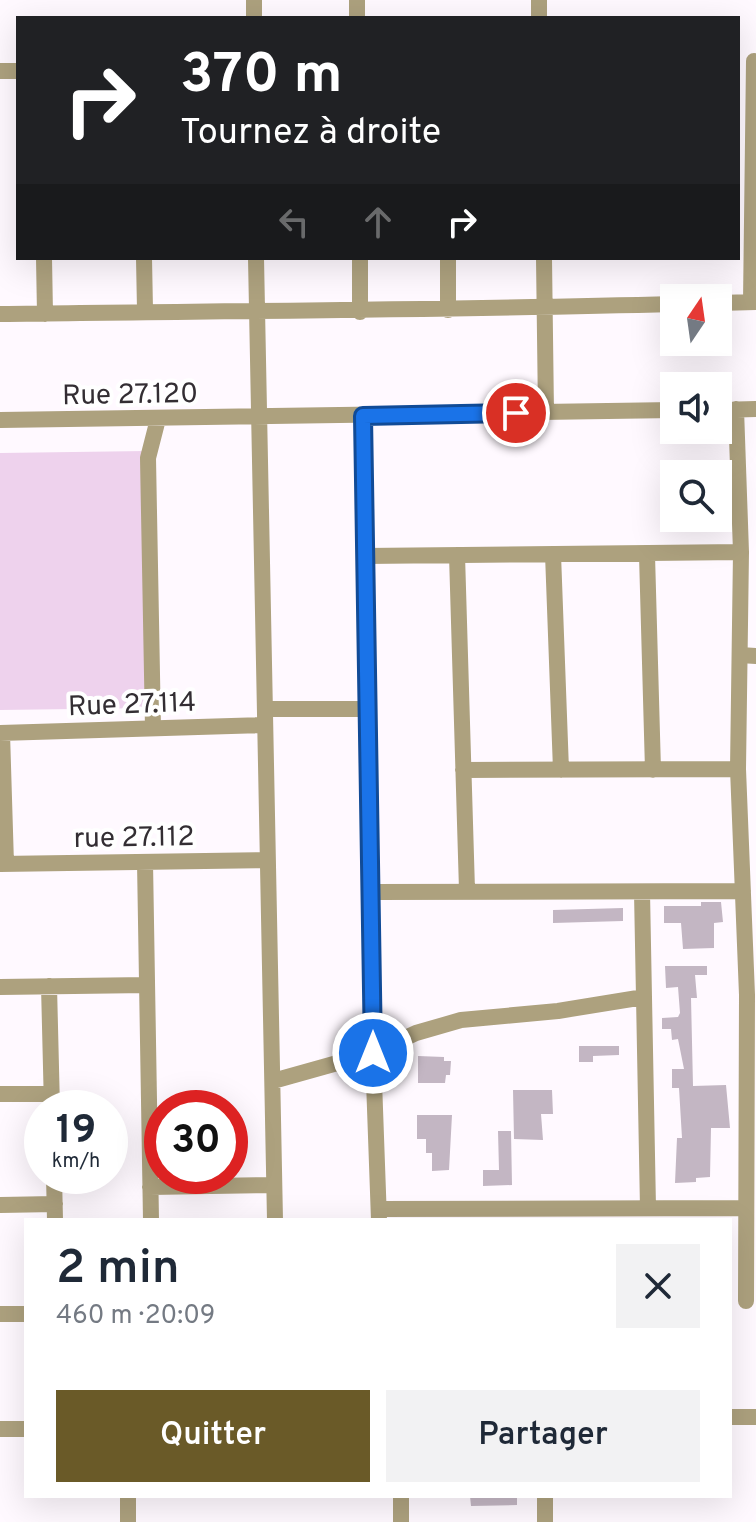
<!DOCTYPE html>
<html lang="fr">
<meta charset="utf-8">
<style>
:root{--surface:#fff;--page:#f2f2f3;--text:#1f2937;--muted:#747a83;--accent:#6a5a28}
body{margin:0;font-family:Overpass,sans-serif;background:var(--page);color:var(--text);height:100vh;display:flex;flex-direction:column;font-size:30px;white-space:nowrap}
*{box-sizing:border-box;margin:0}
p{font-size:26px;color:var(--muted)}
.icon{flex:none;width:44px;height:44px;fill:none;stroke:currentColor;stroke-width:2;stroke-linecap:round;stroke-linejoin:round}
.map{position:relative;flex:1;overflow:hidden}
.details{position:absolute;left:24px;top:1218px;width:708px;height:280px;display:flex;flex-direction:column;background:var(--surface);border-radius:0px;box-shadow:0 8px 32px #0002}
.details>*{flex:none}
.top-card{position:absolute;left:16px;top:16px;width:724px;height:244px;border-radius:0px;box-shadow:0 8px 32px #0002;background:#202124;color:#fff;overflow:hidden}
.needle{width:52px;rotate:13deg}
.tools{position:absolute;left:660px;top:284px;display:grid;gap:16px}
.tools a{display:grid;place-items:center;width:72px;height:72px;border-radius:0px;background:var(--surface);box-shadow:0 8px 32px #0002;font-size:40px}
.speed{position:absolute;left:24px;top:1090px;display:flex;gap:16px;font-size:40px;font-weight:700;text-align:center}
.speed>*{display:grid;place-content:center;width:104px;height:104px;border-radius:50%;background:var(--surface);box-shadow:0 8px 32px #0002;line-height:1}
.speed small{font-size:20px;font-weight:400}
.speed .limit{border:12px solid #d22;background:#fff;color:#111}
.pin{position:absolute;display:grid;place-items:center;width:68px;height:68px;color:#fff;margin:-34px;border:4px solid #fff;border-radius:50%;box-shadow:0 2px 8px #0007}
.me{position:absolute;width:88px;margin:-44px;rotate:0deg;stroke-linejoin:round;filter:drop-shadow(0 0 6px #0008)}
.turn{display:flex;align-items:center;gap:28px;height:168px;padding:0 32px;font-size:36px}
.turn .icon{width:104px;height:104px;stroke-width:2.5}
.turn b{display:block;font-size:56px;line-height:68px}
.lanes{display:flex;align-items:center;height:76px;padding:0 32px;background:#0003;justify-content:center;gap:40px;direction:ltr}
.lanes .off{opacity:.35}
.round{display:grid;place-items:center;flex:none;width:84px;height:84px;border-radius:0px;background:var(--page)}
.headline{display:flex;align-items:center;justify-content:space-between;height:136px;padding:0 32px}
h1{font-size:48px;font-weight:600;line-height:60px}
.action{display:flex;gap:16px;margin-top:auto;padding:16px 32px}
.action a{flex:1;height:92px;border-radius:0px;background:var(--accent);color:#fff;font-size:32px;font-weight:600;line-height:92px;text-align:center}
.action a+a{background:var(--page);color:var(--text)}
.map>svg:first-child{display:block}
</style>
<div class="map">
<svg width="756" height="1522" viewBox="0 0 756 1522">
<rect width="100%" height="100%" fill="#fff9ff"/>
<path fill="#eed2ed" d="M 146,451 L 150,708 L 0,710 L 0,453 Z"/>
<path fill="#c3b6c3" d="M 701,902 L 721,902 L 723,922 L 714,923 L 714,948 L 683,949 L 681,923 L 664,923 L 664,906 L 701,906 Z
M 623,908 L 623,921 L 553,923 L 553,910 Z
M 665,966 L 707,966 L 707,975 L 695,975 L 697,998 L 691,998 L 693,1086 L 726,1085 L 730,1128 L 711,1128 L 710,1177 L 696,1178 L 696,1182 L 675,1183 L 677,1138 L 682,1138 L 679,1088 L 672,1088 L 672,1069 L 684,1069 L 678,1039 L 672,1040 L 671,1029 L 662,1029 L 662,1018 L 678,1017 L 680,1013 L 678,987 L 666,988 Z
M 579,1046 L 619,1046 L 619,1055 L 593,1056 L 593,1062 L 579,1062 Z
M 418,1056 L 444,1057 L 444,1061 L 451,1061 L 450,1075 L 446,1075 L 445,1083 L 418,1083 Z
M 513,1090 L 552,1090 L 553,1114 L 541,1114 L 543,1140 L 514,1139 Z
M 417,1115 L 452,1115 L 449,1170 L 432,1171 L 432,1153 L 426,1153 L 426,1139 L 417,1139 Z
M 498,1131 L 511,1131 L 512,1185 L 483,1186 L 483,1170 L 499,1170 Z
M 470,1496 L 517,1496 L 517,1505 L 471,1506 Z"/>
<g fill="none" stroke-linecap="round" stroke-linejoin="round">
<path stroke="#ada17e" stroke-width="16" d="M 254,0 L 254,18
M 357,0 L 357,18
M 539,0 L 539,18
M 0,71 L 18,71
M 44,258 L 45,314
M 144,258 L 145,310
M 256,258 L 275,1220
M 360,258 L 360,312
M 448,258 L 448,310
M 544,258 L 546,413
M 751,302 L 754,61
M 718,303 L 756,302
M 0,314 C 225,311 449,310 674,304
M 736,409 L 741,552 L 738,769 L 747,995 L 746,1301
M 718,410 L 756,409
M 363,416 L 373,1053 L 379,1220
M 0,420 L 674,410
M 553,554 L 561,770
M 457,555 L 467,890
M 647,555 L 653,770
M 365,556 L 741,552
M 740,655 L 756,656
M 265,709 L 368,709
M 153,728 L 148,458 L 158,419
M 0,733 L 265,725
M 2,733 L 6,864
M 463,770 L 738,769
M 145,862 L 151,1220
M 0,864 L 268,860
M 372,892 L 743,891
M 642,892 L 648,1208
M 49,986 L 52,1108
M 0,987 L 147,985
M 273,1081 L 373,1053 L 416,1033 L 461,1020 L 558,1011 L 644,997
M 0,1094 L 52,1094
M 54,1176 L 55,1220
M 150,1187 L 274,1185
M 0,1205 L 55,1204
M 379,1209 L 744,1208
M 0,1314 L 26,1314
M 730,1417 L 756,1417
M 0,1429 L 26,1429
M 128,1496 L 128,1522
M 401,1496 L 401,1522
M 545,1496 L 545,1522"/>
</g>
<g fill="none" stroke-linecap="round" stroke-linejoin="round">
<g stroke="#114b97" stroke-width="20">
<path id="route" d="M 373,1053 L 363,416 L 516,413"/>
</g>
<use href="#route" stroke="#1a73e8" stroke-width="14"/>
</g>
<g text-anchor="middle" stroke-width="8" stroke-linejoin="round" paint-order="stroke">
<g font-size="28" fill="#332e33" stroke="#fff">
<text transform="translate(130 393) rotate(-1)" y="10">Rue 27.120</text>
<text transform="translate(132 703) rotate(-2)" y="10">Rue 27.114</text>
<text transform="translate(134 836) rotate(-1)" y="10">rue 27.112</text>
</g>
</g>
</svg>
<div class="tools">
<a><svg class="needle" viewBox="-14 -14 28 28"><path d="M0-13l5 13h-10z" fill="#e53935"/><path d="M0 13l5-13h-10z" fill="#747a83"/></svg></a>
<a><svg class="icon" aria-label="sound" viewBox="0 0 24 24"><path d="M4 9h4l5-4v14l-5-4H4zM17 9q2 3 0 6"/></svg></a>
<a><svg class="icon" aria-label="search" viewBox="0 0 24 24"><circle cx="10" cy="10" r="6"/><path d="M15 15l6 6"/></svg></a>
</div>
<div class="speed"><div>19<small>km/h</small></div><div class="limit">30</div></div>
<div class="pin" style="left:516px;top:413px;background:#d93025"><svg class="icon" aria-label="arrive" viewBox="0 0 24 24"><path d="M6 21V4h12l-3 4 3 4H6"/></svg></div>
<svg class="me" style="left:373px;top:1053px" viewBox="-20 -20 40 40"><circle r="17" fill="#1a73e8" stroke="#fff" stroke-width="3"/><path d="M0-11L8 9 0 5-8 9z" fill="#fff"/></svg>
<div class="top-card">
<div class="turn"><svg class="icon" aria-label="right" viewBox="0 0 24 24"><path d="M7 20v-9h11M14 6l5 5-5 5"/></svg><div><b>370 m</b>Tournez à droite</div></div>
<div class="lanes"><svg class="icon off" aria-label="left" viewBox="0 0 24 24"><path d="M17 20v-9H6M10 6l-5 5 5 5"/></svg><svg class="icon off" aria-label="ahead" viewBox="0 0 24 24"><path d="M12 20V5M6 11l6-6 6 6"/></svg><svg class="icon" aria-label="right" viewBox="0 0 24 24"><path d="M7 20v-9h11M14 6l5 5-5 5"/></svg></div>
</div>
<section class="details">
<div class="headline"><div><h1>2 min</h1><p>460 m · 20:09</p></div><a class="round"><svg class="icon" aria-label="close" viewBox="0 0 24 24"><path d="M6 6l12 12M18 6L6 18"/></svg></a></div>
<div class="action"><a>Quitter</a><a>Partager</a></div>
</section>
</div>
